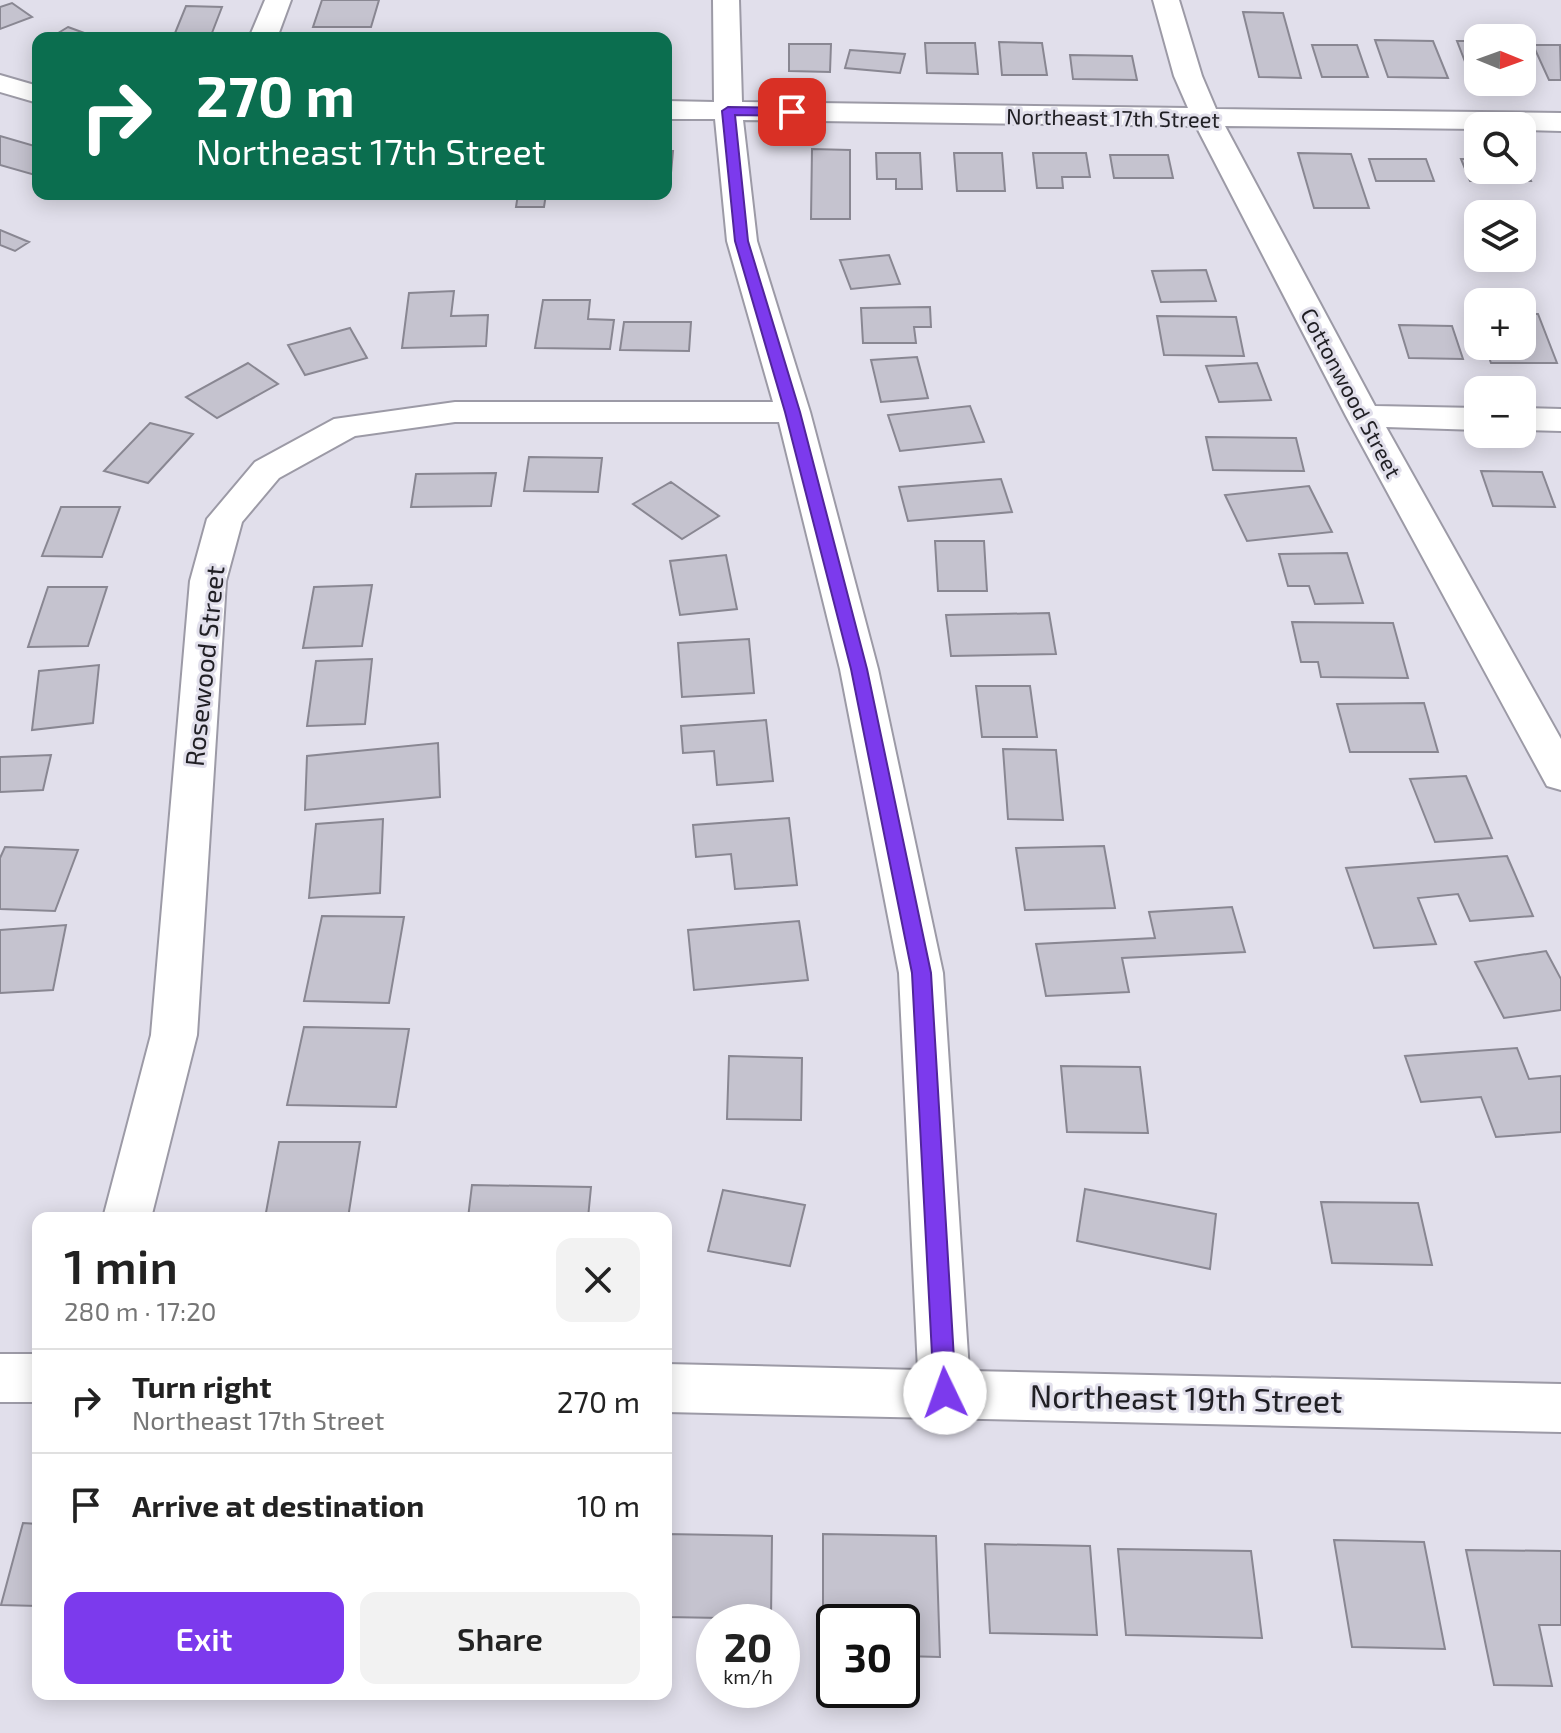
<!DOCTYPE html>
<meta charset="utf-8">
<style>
:root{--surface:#fff;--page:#f2f2f2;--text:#222;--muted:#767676;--line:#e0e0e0;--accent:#7c3aed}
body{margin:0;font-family:"Exo 2",sans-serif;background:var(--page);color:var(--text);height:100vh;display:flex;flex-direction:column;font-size:30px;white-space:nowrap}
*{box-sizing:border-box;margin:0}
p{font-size:26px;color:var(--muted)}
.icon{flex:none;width:44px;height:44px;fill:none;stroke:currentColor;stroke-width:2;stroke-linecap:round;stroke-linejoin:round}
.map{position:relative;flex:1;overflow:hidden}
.side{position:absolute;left:32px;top:1212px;width:640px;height:488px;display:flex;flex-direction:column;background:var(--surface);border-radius:16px;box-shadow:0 4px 20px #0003}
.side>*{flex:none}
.guide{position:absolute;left:32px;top:32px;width:640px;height:168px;border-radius:16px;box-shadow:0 4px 20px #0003;background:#0b6e4f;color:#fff;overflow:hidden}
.needle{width:52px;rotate:91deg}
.fabs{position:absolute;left:1464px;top:24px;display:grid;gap:16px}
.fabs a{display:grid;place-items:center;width:72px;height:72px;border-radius:16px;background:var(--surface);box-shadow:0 4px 20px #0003;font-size:40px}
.speed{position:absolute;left:696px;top:1604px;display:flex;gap:16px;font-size:40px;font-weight:700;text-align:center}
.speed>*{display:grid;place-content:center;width:104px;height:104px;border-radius:50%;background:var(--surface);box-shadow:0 4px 20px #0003;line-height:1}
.speed small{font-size:20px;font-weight:400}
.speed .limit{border:4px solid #111;border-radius:12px;background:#fff;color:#111}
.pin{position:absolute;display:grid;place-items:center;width:68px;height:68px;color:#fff;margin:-34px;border-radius:16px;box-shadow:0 4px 12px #0006}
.me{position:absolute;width:88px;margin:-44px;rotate:357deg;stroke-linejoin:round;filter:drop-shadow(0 0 6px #0008)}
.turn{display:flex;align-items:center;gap:28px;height:168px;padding:0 32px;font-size:36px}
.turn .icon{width:104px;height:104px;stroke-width:2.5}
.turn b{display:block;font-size:56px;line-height:68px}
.round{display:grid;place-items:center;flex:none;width:84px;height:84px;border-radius:16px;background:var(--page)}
.headline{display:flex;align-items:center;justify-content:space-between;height:136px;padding:0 32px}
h1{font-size:48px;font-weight:600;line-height:60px}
.button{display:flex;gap:16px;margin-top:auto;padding:16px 32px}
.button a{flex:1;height:92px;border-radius:16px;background:var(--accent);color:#fff;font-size:32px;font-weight:600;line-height:92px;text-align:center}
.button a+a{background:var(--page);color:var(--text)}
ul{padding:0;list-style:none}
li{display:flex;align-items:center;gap:24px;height:104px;padding:0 32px;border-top:2px solid var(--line)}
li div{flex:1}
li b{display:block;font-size:30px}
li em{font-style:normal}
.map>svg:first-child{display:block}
</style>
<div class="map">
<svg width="1561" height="1733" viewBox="0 0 1561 1733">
<rect width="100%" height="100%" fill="#e1dfeb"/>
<path fill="#c5c3cf" stroke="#898792" stroke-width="2" d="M 322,0 L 379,0 L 371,27 L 313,27 Z
M 12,3 L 32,17 L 0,29 L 0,7 Z
M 186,6 L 222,7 L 210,38 L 173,38 Z
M 1243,12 L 1283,13 L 1301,78 L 1259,77 Z
M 68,27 L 98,38 L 50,38 Z
M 1375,40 L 1433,41 L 1448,78 L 1388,77 Z
M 1457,41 L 1478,41 L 1478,77 L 1471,77 Z
M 999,42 L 1042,43 L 1047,75 L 1002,75 Z
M 925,43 L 975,43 L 978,74 L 927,73 Z
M 789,44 L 831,44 L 830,72 L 789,71 Z
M 1312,45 L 1357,45 L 1368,77 L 1322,77 Z
M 1533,45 L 1560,45 L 1561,80 L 1549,80 Z
M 850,50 L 905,54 L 900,73 L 845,68 Z
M 1070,55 L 1132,56 L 1137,80 L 1073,79 Z
M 0,136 L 38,147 L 38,173 L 35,175 L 0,165 Z
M 812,149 L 850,150 L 850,219 L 811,219 Z
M 666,151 L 673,151 L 670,184 L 666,184 Z
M 876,153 L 920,153 L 922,189 L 896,189 L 896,179 L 877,179 Z
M 954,153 L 1002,153 L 1005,191 L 957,191 Z
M 1033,153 L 1086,153 L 1090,177 L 1062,177 L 1063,188 L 1037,188 Z
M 1298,153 L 1351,154 L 1369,208 L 1314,208 Z
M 1110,155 L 1168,155 L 1173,178 L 1114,178 Z
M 1369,159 L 1426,159 L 1434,181 L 1376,181 Z
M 1461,159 L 1478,159 L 1478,170 L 1522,170 L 1522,160 L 1531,181 L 1470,181 Z
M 518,194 L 546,194 L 544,207 L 516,207 Z
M 0,230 L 29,242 L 15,251 L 0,245 Z
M 889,255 L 900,284 L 851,289 L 840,260 Z
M 1206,270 L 1216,301 L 1161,302 L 1152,271 Z
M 454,291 L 451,316 L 488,315 L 486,346 L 402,348 L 409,293 Z
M 543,300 L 590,300 L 588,319 L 614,320 L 610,349 L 535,348 Z
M 930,307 L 931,327 L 914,327 L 916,343 L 863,343 L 861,308 Z
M 1522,314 L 1538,314 L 1557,363 L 1491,363 L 1485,346 L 1522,346 Z
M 1157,316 L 1236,317 L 1244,356 L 1164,355 Z
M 624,322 L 691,322 L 689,351 L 620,350 Z
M 1399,325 L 1452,326 L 1463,359 L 1409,358 Z
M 350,328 L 367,358 L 305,375 L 288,345 Z
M 917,357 L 928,398 L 881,402 L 871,360 Z
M 248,363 L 278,384 L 217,418 L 186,397 Z
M 1257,363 L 1271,400 L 1219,402 L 1206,366 Z
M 970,406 L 984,442 L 900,451 L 888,415 Z
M 150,423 L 193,434 L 148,483 L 104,471 Z
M 1206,437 L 1296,438 L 1304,471 L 1213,470 Z
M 529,457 L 602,458 L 598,492 L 524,491 Z
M 1481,471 L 1542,472 L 1555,507 L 1493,506 Z
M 496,473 L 491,506 L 411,507 L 416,474 Z
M 1001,479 L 1012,512 L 908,521 L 899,487 Z
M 671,482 L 719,516 L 682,539 L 633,504 Z
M 1309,486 L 1332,532 L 1247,541 L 1225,495 Z
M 61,507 L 120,507 L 102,557 L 42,556 Z
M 935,541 L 984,541 L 987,591 L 938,591 Z
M 1347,553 L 1363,603 L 1315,604 L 1309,586 L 1288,586 L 1279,554 Z
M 726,555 L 737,609 L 680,615 L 670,561 Z
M 372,585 L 362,646 L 303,648 L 314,587 Z
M 48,587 L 107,587 L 88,646 L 28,647 Z
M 1049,613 L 1056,654 L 951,656 L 946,615 Z
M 1292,622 L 1393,623 L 1408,678 L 1321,677 L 1318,662 L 1301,662 Z
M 749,639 L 754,693 L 682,697 L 678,643 Z
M 372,659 L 365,724 L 307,726 L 316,661 Z
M 99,665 L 93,723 L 32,730 L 39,671 Z
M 976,686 L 1030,686 L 1037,737 L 982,737 Z
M 1424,703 L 1438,752 L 1350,752 L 1337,704 Z
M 766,720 L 773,781 L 717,785 L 714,751 L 683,753 L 681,726 Z
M 438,743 L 440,797 L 305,810 L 307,756 Z
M 1003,749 L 1056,750 L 1063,820 L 1008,819 Z
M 51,755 L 43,790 L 0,792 L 0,757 Z
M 1466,776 L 1492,838 L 1435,842 L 1410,779 Z
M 789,818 L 797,885 L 735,889 L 731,854 L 696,857 L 693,825 Z
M 383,819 L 380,893 L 309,898 L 316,824 Z
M 1104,846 L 1115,908 L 1025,910 L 1016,848 Z
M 5,847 L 78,850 L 55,911 L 0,909 L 0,858 Z
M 1507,856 L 1533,916 L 1470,921 L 1458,894 L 1418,898 L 1436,944 L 1374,948 L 1346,868 Z
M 1232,907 L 1245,952 L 1122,958 L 1129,992 L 1046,996 L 1036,944 L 1155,938 L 1149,912 Z
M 322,916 L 404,917 L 389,1003 L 304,1001 Z
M 799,921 L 808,980 L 694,990 L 688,930 Z
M 66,925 L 53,990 L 0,993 L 0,930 Z
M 1546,951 L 1561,979 L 1561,1010 L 1504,1018 L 1475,962 Z
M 304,1027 L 409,1029 L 396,1107 L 287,1105 Z
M 1517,1048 L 1529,1079 L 1561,1076 L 1561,1132 L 1496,1137 L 1481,1097 L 1421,1102 L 1405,1056 Z
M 729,1056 L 802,1058 L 801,1120 L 727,1119 Z
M 1061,1066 L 1140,1067 L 1148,1133 L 1067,1132 Z
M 279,1142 L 360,1142 L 348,1218 L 265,1218 Z
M 472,1185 L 591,1187 L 588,1218 L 468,1218 Z
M 1085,1189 L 1216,1214 L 1210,1269 L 1077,1241 Z
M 723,1190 L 805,1205 L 790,1266 L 708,1251 Z
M 1321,1202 L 1418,1203 L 1432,1265 L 1332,1263 Z
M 23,1523 L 38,1524 L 38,1606 L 1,1605 Z
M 666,1534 L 772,1536 L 771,1619 L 666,1617 Z
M 823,1534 L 936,1536 L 940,1657 L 902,1656 L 902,1622 L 834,1622 L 834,1655 L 823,1655 Z
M 1334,1540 L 1424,1542 L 1445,1649 L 1352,1647 Z
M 985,1544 L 1090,1546 L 1097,1635 L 990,1633 Z
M 1118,1549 L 1251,1551 L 1262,1638 L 1126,1635 Z
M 1466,1550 L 1561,1551 L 1561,1625 L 1539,1625 L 1552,1686 L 1494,1685 Z"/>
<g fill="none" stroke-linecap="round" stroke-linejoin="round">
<g stroke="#9c9aa6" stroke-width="4">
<path id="minor" d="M 265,0 L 291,0 L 277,38 L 249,38 Z
M 713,0 L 739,0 L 742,102 L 1188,108 L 1174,76 L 1153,0 L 1179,0 L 1202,76 L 1216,109 L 1561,113 L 1561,131 L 1522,130 L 1522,126 L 1478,126 L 1478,129 L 1225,126 L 1375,406 L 1478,408 L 1478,430 L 1386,427 L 1561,739 L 1561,790 L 1547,786 L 1541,775 L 1346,416 L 1196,126 L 743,120 L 757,241 L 810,412 L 878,669 L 943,973 L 969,1371 L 1561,1384 L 1561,1432 L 666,1412 L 666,1364 L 918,1370 L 899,973 L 840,669 L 779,422 L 455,422 L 355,436 L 279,478 L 242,522 L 226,581 L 197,1035 L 151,1218 L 103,1218 L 151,1035 L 190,581 L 207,519 L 255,462 L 334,419 L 455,402 L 773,402 L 727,241 L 715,119 L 666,119 L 666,101 L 714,102 Z
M 0,75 L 38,86 L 38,103 L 0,92 Z
M 1522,408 L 1561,409 L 1561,431 L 1522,430 Z
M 0,1354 L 38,1354 L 38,1402 L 0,1402 Z"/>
</g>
<use href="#minor" fill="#fff" fill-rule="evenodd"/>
</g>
<path fill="#7c3aed" stroke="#51269a" stroke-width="2" d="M 728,107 L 792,108 L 798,112 L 792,116 L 735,115 L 748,241 L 800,412 L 867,669 L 931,973 L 956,1393 L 953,1400 L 945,1403 L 937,1400 L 934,1393 L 912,973 L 851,669 L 785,412 L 735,241 L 722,111 Z"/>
<g text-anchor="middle" stroke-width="6" stroke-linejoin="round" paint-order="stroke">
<g font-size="22" fill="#201f24" stroke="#e1dfeb">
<text transform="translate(1113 118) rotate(1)" y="8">Northeast 17th Street</text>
<text transform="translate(1351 393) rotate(62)" y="8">Cottonwood Street</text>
</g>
<g font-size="26" fill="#201f24" stroke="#e1dfeb">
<text transform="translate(205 666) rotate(-84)" y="9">Rosewood Street</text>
</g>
<g font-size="32" fill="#201f24" stroke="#e1dfeb">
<text transform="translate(1186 1399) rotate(1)" y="11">Northeast 19th Street</text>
</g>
</g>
</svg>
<div class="fabs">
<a><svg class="needle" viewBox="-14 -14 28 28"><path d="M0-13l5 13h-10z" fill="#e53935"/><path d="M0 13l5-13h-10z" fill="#767676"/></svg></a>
<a><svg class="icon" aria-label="search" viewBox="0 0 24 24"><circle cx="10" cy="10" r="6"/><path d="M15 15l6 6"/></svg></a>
<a><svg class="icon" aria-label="layers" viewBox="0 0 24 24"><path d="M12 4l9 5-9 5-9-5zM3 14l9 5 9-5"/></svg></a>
<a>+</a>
<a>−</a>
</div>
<div class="speed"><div>20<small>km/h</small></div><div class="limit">30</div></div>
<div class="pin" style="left:792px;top:112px;background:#d93025"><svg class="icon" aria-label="arrive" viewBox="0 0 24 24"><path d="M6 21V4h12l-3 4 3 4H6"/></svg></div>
<svg class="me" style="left:945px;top:1393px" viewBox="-20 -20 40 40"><circle r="19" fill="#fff"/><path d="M0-13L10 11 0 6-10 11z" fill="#7c3aed"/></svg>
<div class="guide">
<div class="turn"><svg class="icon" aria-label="right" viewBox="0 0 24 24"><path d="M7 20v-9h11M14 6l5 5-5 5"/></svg><div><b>270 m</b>Northeast 17th Street</div></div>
</div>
<section class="side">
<div class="headline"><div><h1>1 min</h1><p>280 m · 17:20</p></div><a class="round"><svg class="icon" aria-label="close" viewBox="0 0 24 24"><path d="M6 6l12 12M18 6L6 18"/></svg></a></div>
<ul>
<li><svg class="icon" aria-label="right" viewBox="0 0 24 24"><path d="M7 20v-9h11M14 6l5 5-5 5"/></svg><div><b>Turn right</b><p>Northeast 17th Street</p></div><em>270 m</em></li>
<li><svg class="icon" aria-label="arrive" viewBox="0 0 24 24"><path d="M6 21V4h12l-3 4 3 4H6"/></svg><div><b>Arrive at destination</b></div><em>10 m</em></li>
</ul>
<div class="button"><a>Exit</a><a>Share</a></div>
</section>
</div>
